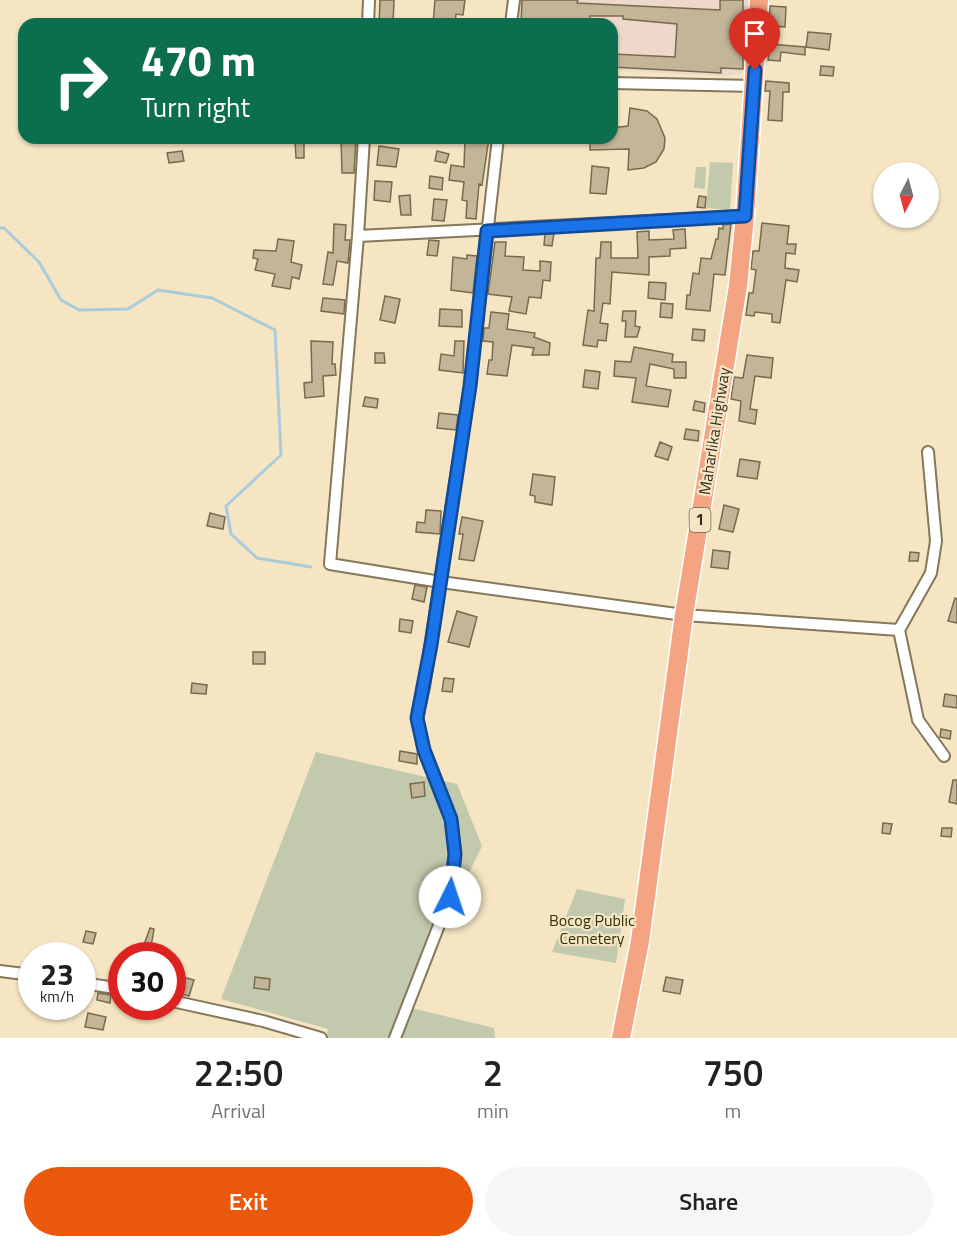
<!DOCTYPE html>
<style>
:root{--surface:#fff;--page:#f6f6f6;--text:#202124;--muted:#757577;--accent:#ea580c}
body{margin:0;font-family:"Titillium Web",sans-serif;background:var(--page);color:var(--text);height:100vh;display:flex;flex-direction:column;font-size:22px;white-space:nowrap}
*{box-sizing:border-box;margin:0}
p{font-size:20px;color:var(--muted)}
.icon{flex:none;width:33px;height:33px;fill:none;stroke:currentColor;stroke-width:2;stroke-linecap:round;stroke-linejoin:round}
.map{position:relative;height:1038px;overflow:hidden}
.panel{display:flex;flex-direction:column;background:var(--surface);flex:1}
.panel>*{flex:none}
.hud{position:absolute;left:18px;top:18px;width:600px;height:126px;border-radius:18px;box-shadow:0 2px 4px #0004;background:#0b6e4f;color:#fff;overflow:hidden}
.needle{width:39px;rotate:186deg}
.tools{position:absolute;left:873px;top:162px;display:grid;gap:12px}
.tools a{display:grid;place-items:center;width:66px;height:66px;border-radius:50%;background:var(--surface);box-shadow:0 2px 4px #0004;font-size:30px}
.speed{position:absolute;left:18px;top:942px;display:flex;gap:12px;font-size:30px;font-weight:700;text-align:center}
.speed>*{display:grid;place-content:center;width:78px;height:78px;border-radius:50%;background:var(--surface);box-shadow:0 2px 4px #0004;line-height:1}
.speed small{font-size:15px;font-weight:400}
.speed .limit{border:9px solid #d22;background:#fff;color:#111}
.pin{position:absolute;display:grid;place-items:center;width:51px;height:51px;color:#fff;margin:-62px -26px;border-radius:50% 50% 50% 0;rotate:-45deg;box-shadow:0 0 6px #0007}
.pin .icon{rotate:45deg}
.me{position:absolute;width:66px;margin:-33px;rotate:4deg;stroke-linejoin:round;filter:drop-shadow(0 0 4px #0008)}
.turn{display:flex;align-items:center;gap:21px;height:126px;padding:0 24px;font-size:27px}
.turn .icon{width:78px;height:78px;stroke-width:2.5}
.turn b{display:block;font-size:42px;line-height:51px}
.eta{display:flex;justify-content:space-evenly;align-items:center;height:102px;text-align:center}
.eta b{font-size:36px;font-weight:600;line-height:42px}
.cta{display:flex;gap:12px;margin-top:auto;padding:12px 24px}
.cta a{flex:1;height:69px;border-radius:36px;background:var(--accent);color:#fff;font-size:24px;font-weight:600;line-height:69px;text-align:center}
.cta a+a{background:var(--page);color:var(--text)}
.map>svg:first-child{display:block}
</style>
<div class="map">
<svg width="957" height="1038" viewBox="0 0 957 1038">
<rect width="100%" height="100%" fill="#f5e5c3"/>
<path fill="#edd8ca" d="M 521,0 L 750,0 L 747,69 L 739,74 L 726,76 L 612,71 L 612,24 L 518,24 Z"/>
<path fill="#c3c9ad" d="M 710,162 L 733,163 L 730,210 L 706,208 Z
M 696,167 L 706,167 L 705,189 L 694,188 Z
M 316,752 L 457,784 L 482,846 L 437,940 L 412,1008 L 494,1028 L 495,1038 L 326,1038 L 328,1029 L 221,999 Z
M 577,889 L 625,899 L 616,963 L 552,952 Z"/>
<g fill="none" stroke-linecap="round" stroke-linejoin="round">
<path stroke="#a9ccdd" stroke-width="3" d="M 0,228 L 4,228 L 39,262 L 61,300 L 79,310 L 128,309 L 158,290 L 212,298 L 275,330 L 281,455 L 226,506 L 231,534 L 257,558 L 311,567"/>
</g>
<path fill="#c3b597" stroke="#786a4c" stroke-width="1.5" d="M 380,0 L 394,0 L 393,24 L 379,24 Z
M 435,0 L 465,0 L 463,15 L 456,14 L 455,24 L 433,24 Z
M 522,0 L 578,0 L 577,3 L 720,10 L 720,0 L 743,0 L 743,69 L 721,68 L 721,73 L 612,67 L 612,54 L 675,57 L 677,24 L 623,19 L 623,16 L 590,16 L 589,24 L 521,24 Z
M 770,6 L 786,7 L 785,27 L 769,26 Z
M 808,32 L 831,34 L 829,50 L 806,47 Z
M 770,44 L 805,47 L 805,55 L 781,52 L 780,61 L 768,60 Z
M 821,66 L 834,67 L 833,76 L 820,75 Z
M 766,81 L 789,83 L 789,92 L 783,92 L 782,121 L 768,120 L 770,91 L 765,91 Z
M 630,108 L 647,111 L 657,119 L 665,138 L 664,149 L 656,162 L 644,168 L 628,170 L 629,149 L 590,150 L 590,138 L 612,138 L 612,128 L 628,126 Z
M 341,138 L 356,138 L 354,173 L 342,173 Z
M 465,138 L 489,138 L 482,185 L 479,184 L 476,219 L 466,218 L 467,201 L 462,200 L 464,182 L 449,180 L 451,165 L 464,167 Z
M 304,140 L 304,158 L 296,158 L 295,141 Z
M 379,146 L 399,149 L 396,167 L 377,165 Z
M 182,151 L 184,161 L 169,163 L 167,153 Z
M 437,151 L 449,154 L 446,163 L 435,161 Z
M 592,166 L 609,168 L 606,194 L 590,193 Z
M 430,176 L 443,178 L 442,190 L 429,188 Z
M 375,181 L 392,182 L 390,202 L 374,200 Z
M 410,195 L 411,215 L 401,215 L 399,196 Z
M 699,196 L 706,197 L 705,208 L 697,207 Z
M 434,199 L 447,200 L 444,221 L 432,220 Z
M 762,223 L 789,226 L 787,244 L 796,244 L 795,254 L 786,253 L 785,268 L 799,270 L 797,282 L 786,280 L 780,323 L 772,322 L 772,314 L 755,312 L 754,316 L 746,315 L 749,293 L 753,293 L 756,270 L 751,269 L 753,251 L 759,251 Z
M 334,224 L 346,225 L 345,240 L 350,240 L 348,263 L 337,261 L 333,285 L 323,284 L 328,252 L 333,253 Z
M 731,224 L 725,275 L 714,274 L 710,311 L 686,309 L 687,295 L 690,295 L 693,273 L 699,274 L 701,258 L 711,259 L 716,239 L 718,239 L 719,228 L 723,229 L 723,225 Z
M 685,229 L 686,248 L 670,249 L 670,256 L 649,257 L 649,275 L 612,272 L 610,304 L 603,303 L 600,323 L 608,324 L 606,341 L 598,340 L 597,347 L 583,345 L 588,310 L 594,311 L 596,258 L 600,258 L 601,242 L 611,242 L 611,258 L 638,258 L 637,232 L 649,231 L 649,240 L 674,239 L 673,230 Z
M 554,233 L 552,246 L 544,245 L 545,234 Z
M 278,239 L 294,241 L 291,262 L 302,265 L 299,279 L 292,277 L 290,289 L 272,286 L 275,274 L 255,270 L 258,259 L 253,258 L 254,250 L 276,251 Z
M 429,240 L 439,241 L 437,256 L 427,255 Z
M 495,242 L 506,242 L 505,256 L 524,257 L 523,270 L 540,271 L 540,261 L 551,262 L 550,281 L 543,280 L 541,298 L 529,297 L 526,314 L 509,311 L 512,297 L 488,294 Z
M 467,255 L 477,256 L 473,293 L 451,290 L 453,257 L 467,259 Z
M 649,282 L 666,283 L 665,300 L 648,298 Z
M 385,296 L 400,299 L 395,323 L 380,320 Z
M 323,298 L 345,300 L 344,314 L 321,311 Z
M 661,303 L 673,304 L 672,318 L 660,317 Z
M 440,309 L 462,310 L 462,327 L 439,326 Z
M 623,311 L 636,311 L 635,326 L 640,327 L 637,337 L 625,337 L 626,321 L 622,321 Z
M 491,312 L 509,314 L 507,329 L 535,333 L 534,337 L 550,343 L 549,355 L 532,355 L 534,348 L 512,345 L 507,376 L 487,374 L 489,360 L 492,360 L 493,342 L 483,341 L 484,328 L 489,328 Z
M 693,329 L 705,330 L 704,341 L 692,340 Z
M 311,341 L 333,342 L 332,364 L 335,364 L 336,375 L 323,376 L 324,396 L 305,398 L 304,383 L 312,382 Z
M 455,341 L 464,341 L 463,373 L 439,370 L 441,354 L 454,356 Z
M 634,347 L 673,354 L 672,362 L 686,362 L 686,378 L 674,378 L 674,369 L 650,364 L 646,386 L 671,390 L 668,407 L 632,402 L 636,378 L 614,376 L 615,361 L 631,362 Z
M 375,353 L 384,353 L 385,363 L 375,363 Z
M 747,355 L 773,358 L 771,378 L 755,376 L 750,409 L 757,410 L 755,424 L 739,421 L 741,401 L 731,399 L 734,377 L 743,378 Z
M 585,370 L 600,372 L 598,389 L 583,387 Z
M 365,397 L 378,399 L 377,408 L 363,406 Z
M 695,401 L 705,403 L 704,412 L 693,410 Z
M 439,413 L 458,415 L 456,430 L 437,428 Z
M 686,429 L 699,431 L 698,441 L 684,439 Z
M 660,442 L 672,447 L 668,460 L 655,456 Z
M 740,459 L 760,462 L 757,479 L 737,476 Z
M 533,474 L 555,477 L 552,505 L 535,502 L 535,496 L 530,495 Z
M 724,505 L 739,509 L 733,532 L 719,529 Z
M 426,510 L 441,511 L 440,534 L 416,532 L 417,522 L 425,523 Z
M 210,513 L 225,517 L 223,529 L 207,526 Z
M 462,517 L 483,521 L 474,561 L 459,559 L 463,534 L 459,534 Z
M 713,550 L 730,552 L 728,569 L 711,567 Z
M 910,552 L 919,553 L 918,561 L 909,561 Z
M 415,585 L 427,587 L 424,602 L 412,599 Z
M 955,598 L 957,599 L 957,623 L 948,621 Z
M 457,611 L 477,617 L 469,647 L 448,642 Z
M 400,619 L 413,621 L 411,633 L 399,631 Z
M 253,652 L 265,652 L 265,664 L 253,664 Z
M 444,678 L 454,679 L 452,692 L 442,691 Z
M 192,683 L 207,685 L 206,694 L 191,693 Z
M 945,694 L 957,696 L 957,708 L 943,706 Z
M 941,729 L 951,731 L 950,739 L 940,737 Z
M 400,751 L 417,754 L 417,764 L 399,761 Z
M 953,780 L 957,780 L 957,804 L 949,802 Z
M 424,782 L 425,796 L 412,798 L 410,784 Z
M 883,823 L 892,824 L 890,834 L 882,833 Z
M 942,828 L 952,828 L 951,837 L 941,836 Z
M 150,928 L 154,929 L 151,947 L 158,949 L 155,956 L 140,956 Z
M 86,931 L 96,933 L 93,944 L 83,942 Z
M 183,977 L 194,980 L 189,996 L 178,993 Z
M 255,977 L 270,979 L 269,990 L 254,988 Z
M 666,977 L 683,980 L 680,994 L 663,991 Z
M 98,993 L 111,995 L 110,1003 L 97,1000 Z
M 88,1013 L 106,1017 L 103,1030 L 85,1027 Z"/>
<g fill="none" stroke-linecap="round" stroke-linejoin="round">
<g stroke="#857759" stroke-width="14">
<path id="street" d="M 368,24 L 369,0
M 511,24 L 514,0
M 612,83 L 754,86
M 364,138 L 358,236 L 330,564 L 441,582 L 684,615 L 899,630
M 358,236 L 745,216
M 928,452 L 936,541 L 931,573 L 899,630 L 918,720 L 944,756
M 0,971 L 32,975
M 82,983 L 122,989
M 172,1001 L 263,1021 L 321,1038
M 395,1038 L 450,897 L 455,854 L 451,819 L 424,750 L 417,718 L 424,687 L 470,386 L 498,138"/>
</g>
<g stroke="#fff" stroke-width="21">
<path id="highway" d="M 621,1038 L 640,941 L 684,615 L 738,286 L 745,216 L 759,0"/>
</g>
<use href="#street" stroke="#fff" stroke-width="10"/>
<use href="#highway" stroke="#f4a482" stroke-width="18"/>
</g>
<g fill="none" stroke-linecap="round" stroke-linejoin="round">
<g stroke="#114b97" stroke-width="15">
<path id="route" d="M 450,897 L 455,854 L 451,819 L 424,750 L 417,718 L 431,645 L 470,386 L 487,231 L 745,216 L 755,70"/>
</g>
<use href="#route" stroke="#1a73e8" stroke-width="10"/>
</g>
<g text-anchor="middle" stroke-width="4.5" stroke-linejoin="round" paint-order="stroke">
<rect fill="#f5e5c3" stroke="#6d6451" stroke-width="1.5" x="689.5" y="508" width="21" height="24" rx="4.5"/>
<g font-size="15" font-weight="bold" fill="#332d20">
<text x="700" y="525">1</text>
</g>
<g font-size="16" fill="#332d20" stroke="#f5e5c3">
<text transform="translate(714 431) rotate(-81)" y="6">Maharlika Highway</text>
</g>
<g font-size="16" fill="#2d320a" stroke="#f5e5c3">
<text x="592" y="926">Bocog Public<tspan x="592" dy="18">Cemetery</tspan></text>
</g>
</g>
</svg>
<div class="tools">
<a><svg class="needle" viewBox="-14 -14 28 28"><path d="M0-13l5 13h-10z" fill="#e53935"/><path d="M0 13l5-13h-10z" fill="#757577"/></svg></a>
</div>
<div class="speed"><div>23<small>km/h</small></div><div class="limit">30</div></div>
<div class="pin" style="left:755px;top:70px;background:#d93025"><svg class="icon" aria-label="arrive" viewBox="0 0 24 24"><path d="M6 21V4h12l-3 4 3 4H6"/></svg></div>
<svg class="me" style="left:450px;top:897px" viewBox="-20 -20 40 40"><circle r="19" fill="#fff"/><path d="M0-13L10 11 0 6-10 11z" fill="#1a73e8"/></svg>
<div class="hud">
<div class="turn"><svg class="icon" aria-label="right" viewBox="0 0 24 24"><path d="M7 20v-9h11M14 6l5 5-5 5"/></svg><div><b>470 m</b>Turn right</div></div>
</div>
</div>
<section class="panel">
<div class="eta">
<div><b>22:50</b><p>Arrival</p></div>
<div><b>2</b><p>min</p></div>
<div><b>750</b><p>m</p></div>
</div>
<div class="cta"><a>Exit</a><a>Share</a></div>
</section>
